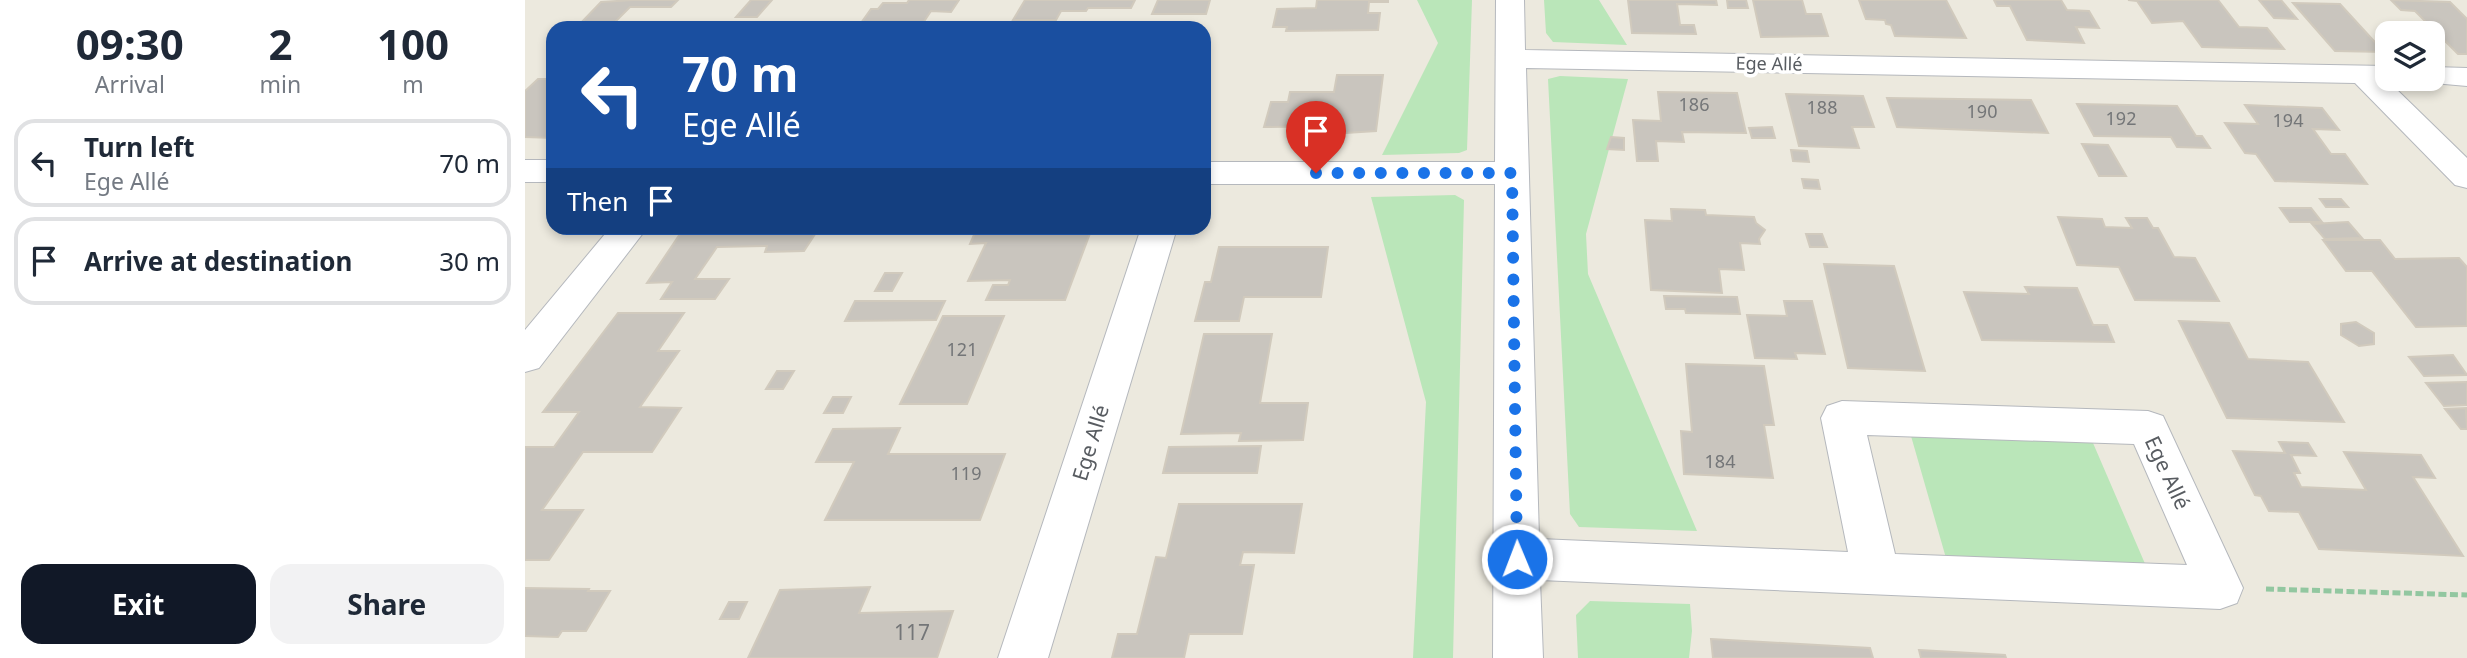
<!DOCTYPE html>
<meta charset="utf-8">
<style>
:root{--surface:#fff;--page:#f2f2f3;--text:#1f2937;--muted:#747a83;--line:#e0e1e3;--accent:#111827}
body{margin:0;font-family:"Noto Sans",sans-serif;background:var(--page);color:var(--text);height:100vh;display:flex;flex-direction:column;font-size:26px;white-space:nowrap}
*{box-sizing:border-box;margin:0}
p{font-size:23px;color:var(--muted)}
.icon{flex:none;width:38px;height:38px;fill:none;stroke:currentColor;stroke-width:2;stroke-linecap:round;stroke-linejoin:round}
.map{position:relative;flex:1;overflow:hidden}
.details{display:flex;flex-direction:column;background:var(--surface);width:525px}
.details>*{flex:none}
.top-card{position:absolute;left:21px;top:21px;width:665px;height:214px;border-radius:21px;box-shadow:0 4px 10px #0003;background:#1a4fa0;color:#fff;overflow:hidden}
.fabs{position:absolute;left:1850px;top:21px;display:grid;gap:14px}
.fabs a{display:grid;place-items:center;width:70px;height:70px;border-radius:14px;background:var(--surface);box-shadow:0 4px 10px #0003;font-size:35px}
.pin{position:absolute;display:grid;place-items:center;width:60px;height:60px;color:#fff;margin:-72px -30px;border-radius:50% 50% 50% 0;rotate:-45deg;box-shadow:0 0 7px #0007}
.pin .icon{rotate:45deg}
.me{position:absolute;width:77px;margin:-38px;rotate:359deg;stroke-linejoin:round;filter:drop-shadow(0 0 5px #0008)}
.turn{display:flex;align-items:center;gap:24px;height:147px;padding:0 21px;font-size:32px}
.turn .icon{width:91px;height:91px;stroke-width:2.5}
.turn b{display:block;font-size:49px;line-height:60px}
.then{display:flex;align-items:center;height:66px;padding:0 21px;background:#0003;gap:14px;font-size:26px}
.eta{display:flex;justify-content:space-evenly;align-items:center;height:119px;text-align:center}
.eta b{font-size:42px;font-weight:700;line-height:49px}
.button{display:flex;gap:14px;margin-top:auto;padding:14px 21px}
.button a{flex:1;height:80px;border-radius:21px;background:var(--accent);color:#fff;font-size:28px;font-weight:700;line-height:80px;text-align:center}
.button a+a{background:var(--page);color:var(--text)}
ul{padding:0;list-style:none}
li{display:flex;align-items:center;gap:21px;height:88px;margin:0 14px 10px;padding:0 7px;border:4px solid var(--line);border-radius:21px}
li div{flex:1}
li b{display:block;font-size:26px}
li em{font-style:normal}
main{display:flex;flex:1;min-height:0}
.map>svg:first-child{display:block}
</style>
<main>
<section class="details">
<div class="eta">
<div><b>09:30</b><p>Arrival</p></div>
<div><b>2</b><p>min</p></div>
<div><b>100</b><p>m</p></div>
</div>
<ul>
<li><svg class="icon" aria-label="left" viewBox="0 0 24 24"><path d="M17 20v-9H6M10 6l-5 5 5 5"/></svg><div><b>Turn left</b><p>Ege Allé</p></div><em>70 m</em></li>
<li><svg class="icon" aria-label="arrive" viewBox="0 0 24 24"><path d="M6 21V4h12l-3 4 3 4H6"/></svg><div><b>Arrive at destination</b></div><em>30 m</em></li>
</ul>
<div class="button"><a>Exit</a><a>Share</a></div>
</section>
<div class="map">
<svg width="1942" height="658" viewBox="0 0 1942 658">
<rect width="100%" height="100%" fill="#ece9de"/>
<path fill="#bae6b9" d="M 892,0 L 947,0 L 942,150 L 934,153 L 857,155 L 913,43 Z
M 1019,0 L 1074,0 L 1102,45 L 1028,42 L 1021,33 Z
M 1035,76 L 1103,79 L 1061,234 L 1063,274 L 1172,531 L 1054,527 L 1045,514 L 1023,79 Z
M 930,195 L 939,200 L 928,658 L 888,658 L 901,402 L 846,197 Z
M 1386,436 L 1568,443 L 1621,566 L 1421,558 Z
M 1065,601 L 1165,604 L 1167,631 L 1164,658 L 1053,658 L 1051,615 Z"/>
<path fill="#c9c5be" stroke="#d1cabd" stroke-width="2" d="M 108,0 L 153,0 L 146,7 L 105,7 L 87,25 L 51,28 L 76,2 Z
M 226,0 L 247,0 L 232,17 L 211,17 Z
M 384,0 L 434,0 L 426,12 L 406,11 L 398,23 L 336,23 L 346,9 L 353,9 L 358,3 L 382,3 Z
M 500,0 L 610,0 L 606,8 L 563,8 L 561,11 L 536,11 L 531,20 L 488,20 Z
M 633,0 L 685,0 L 681,14 L 627,14 Z
M 792,0 L 863,0 L 863,2 L 844,2 L 843,13 L 855,13 L 853,30 L 761,31 L 762,27 L 748,27 L 752,9 L 791,8 Z
M 1103,0 L 1191,0 L 1192,5 L 1152,4 L 1155,25 L 1169,25 L 1171,34 L 1107,33 Z
M 1202,0 L 1221,0 L 1223,8 L 1203,8 Z
M 1228,0 L 1277,0 L 1281,14 L 1296,14 L 1303,36 L 1236,37 Z
M 1334,0 L 1421,0 L 1441,38 L 1370,36 L 1366,25 L 1361,24 L 1360,20 L 1341,19 Z
M 1469,0 L 1536,0 L 1542,10 L 1564,11 L 1574,28 L 1551,27 L 1559,43 L 1502,40 L 1485,6 L 1472,6 Z
M 1603,0 L 1693,0 L 1714,27 L 1742,28 L 1759,49 L 1677,47 L 1658,21 L 1627,23 L 1612,1 Z
M 1734,0 L 1756,0 L 1772,19 L 1749,18 Z
M 1866,0 L 1925,2 L 1942,19 L 1942,54 L 1933,54 L 1890,11 L 1876,10 Z
M 1768,3 L 1815,4 L 1859,52 L 1810,51 Z
M 812,75 L 858,75 L 851,131 L 805,134 L 803,126 L 739,127 L 746,102 L 763,102 L 765,92 L 809,92 Z
M 13,79 L 28,79 L 28,138 L 0,137 L 0,91 Z
M 1133,92 L 1212,93 L 1221,133 L 1157,132 L 1159,142 L 1131,141 L 1133,161 L 1112,161 L 1108,120 L 1136,121 Z
M 1261,94 L 1338,96 L 1349,127 L 1327,127 L 1334,148 L 1274,146 Z
M 1362,98 L 1506,100 L 1523,133 L 1372,127 Z
M 1552,104 L 1652,106 L 1671,136 L 1677,136 L 1685,148 L 1652,147 L 1646,137 L 1569,136 Z
M 1720,105 L 1797,108 L 1814,130 L 1788,129 L 1806,154 L 1820,154 L 1842,184 L 1750,181 L 1731,154 L 1720,153 L 1700,123 L 1733,124 Z
M 1247,127 L 1250,138 L 1227,138 L 1224,128 Z
M 1086,137 L 1099,138 L 1099,150 L 1082,149 Z
M 1557,144 L 1583,145 L 1601,176 L 1574,176 Z
M 1266,150 L 1282,151 L 1284,162 L 1268,161 Z
M 1277,179 L 1293,180 L 1295,189 L 1279,188 Z
M 1795,199 L 1816,199 L 1823,207 L 1801,207 Z
M 1755,208 L 1786,208 L 1797,222 L 1765,222 Z
M 1146,209 L 1180,210 L 1181,215 L 1229,217 L 1231,223 L 1240,230 L 1234,239 L 1235,244 L 1215,243 L 1219,270 L 1194,269 L 1197,293 L 1126,290 L 1120,220 L 1147,221 Z
M 1533,217 L 1577,219 L 1580,227 L 1607,228 L 1601,218 L 1622,218 L 1628,228 L 1633,228 L 1649,257 L 1670,258 L 1694,301 L 1610,300 L 1594,267 L 1552,265 Z
M 1823,222 L 1837,238 L 1800,239 L 1787,224 Z
M 159,228 L 294,228 L 279,251 L 240,252 L 242,246 L 192,247 L 170,279 L 204,279 L 190,299 L 136,299 L 147,282 L 122,283 Z
M 452,228 L 567,228 L 540,300 L 461,300 L 468,285 L 483,285 L 485,280 L 443,281 L 461,243 L 445,244 Z
M 1281,234 L 1297,234 L 1302,247 L 1285,247 Z
M 1798,240 L 1855,240 L 1870,259 L 1934,258 L 1942,267 L 1942,326 L 1891,327 L 1847,271 L 1821,271 Z
M 694,247 L 803,247 L 796,297 L 719,297 L 714,321 L 670,321 L 680,282 L 686,282 Z
M 1299,264 L 1369,266 L 1400,371 L 1323,368 Z
M 360,273 L 377,273 L 367,291 L 350,291 Z
M 1500,287 L 1552,288 L 1568,325 L 1582,325 L 1589,342 L 1457,340 L 1439,292 L 1504,294 Z
M 1139,296 L 1212,297 L 1215,314 L 1161,313 L 1160,309 L 1141,309 Z
M 330,301 L 420,301 L 411,320 L 320,321 Z
M 1259,301 L 1287,301 L 1300,354 L 1270,353 L 1272,359 L 1230,358 L 1222,315 L 1262,316 Z
M 93,313 L 159,313 L 133,351 L 154,351 L 115,407 L 156,408 L 127,452 L 58,452 L 17,510 L 58,510 L 24,560 L 0,560 L 0,447 L 29,447 L 54,412 L 18,412 Z
M 418,316 L 479,316 L 442,404 L 375,404 Z
M 1654,321 L 1704,323 L 1723,359 L 1783,362 L 1819,422 L 1702,418 Z
M 1831,322 L 1849,333 L 1849,344 L 1834,346 L 1816,335 L 1816,324 Z
M 679,334 L 747,334 L 735,403 L 783,403 L 778,440 L 714,441 L 716,433 L 656,434 Z
M 1928,355 L 1942,375 L 1899,376 L 1884,357 Z
M 1161,364 L 1239,366 L 1249,425 L 1239,425 L 1248,478 L 1159,474 L 1156,431 L 1167,432 Z
M 252,371 L 269,371 L 258,389 L 241,389 Z
M 1942,382 L 1942,405 L 1919,406 L 1901,383 Z
M 308,397 L 326,397 L 318,413 L 299,413 Z
M 1941,408 L 1942,429 L 1936,429 L 1920,409 Z
M 375,428 L 363,454 L 480,454 L 455,520 L 300,520 L 329,462 L 291,462 L 308,429 Z
M 1754,442 L 1783,443 L 1791,456 L 1766,455 L 1775,473 L 1769,473 L 1776,487 L 1841,490 L 1819,452 L 1896,455 L 1910,478 L 1888,477 L 1938,556 L 1794,549 L 1774,512 L 1744,511 L 1736,496 L 1730,495 L 1708,451 L 1760,453 Z
M 736,446 L 732,473 L 638,473 L 644,447 Z
M 654,504 L 777,504 L 769,553 L 718,552 L 715,565 L 729,565 L 717,634 L 664,634 L 659,658 L 587,658 L 593,634 L 612,634 L 631,557 L 641,558 Z
M 345,587 L 334,613 L 428,611 L 412,658 L 223,658 L 255,590 Z
M 0,588 L 64,589 L 63,591 L 85,591 L 61,631 L 37,631 L 33,637 L 0,636 Z
M 204,602 L 222,602 L 214,619 L 195,619 Z
M 1186,639 L 1345,648 L 1348,658 L 1188,658 Z
M 1394,650 L 1480,655 L 1481,658 L 1396,658 Z"/>
<g fill="none" stroke-linecap="round" stroke-linejoin="round">
<g stroke="#b5b8bd" stroke-width="2">
<path id="minor" d="M 971,0 L 999,0 L 1000,50 L 1862,66 L 1862,79 L 1875,79 L 1865,83 L 1942,158 L 1942,188 L 1930,185 L 1830,83 L 1001,68 L 1014,539 L 1323,552 L 1296,418 L 1302,406 L 1317,401 L 1623,411 L 1638,416 L 1718,588 L 1712,603 L 1695,609 L 1015,580 L 1018,658 L 968,658 L 970,184 L 679,184 L 679,162 L 970,162 ZM 1342,435 L 1609,444 L 1662,565 L 1370,554 Z
M 1908,67 L 1942,68 L 1942,86 L 1897,82 L 1895,79 L 1908,79 Z
M 0,160 L 28,160 L 28,182 L 0,182 Z
M 85,228 L 122,228 L 14,368 L 0,372 L 0,330 Z
M 616,228 L 652,228 L 523,658 L 473,658 Z"/>
</g>
<path stroke="#92c7a0" stroke-width="5" stroke-dasharray="8 3.5" stroke-linecap="butt" d="M 1741,589 L 1942,595"/>
<use href="#minor" fill="#fff" fill-rule="evenodd"/>
</g>
<g fill="none" stroke-linecap="round" stroke-linejoin="round">
<path stroke="#1a73e8" stroke-width="12" stroke-dasharray="0 21.6" d="M 791,173 L 987,173 L 992,559"/>
</g>
<g text-anchor="middle" stroke-width="7" stroke-linejoin="round" paint-order="stroke">
<g font-size="18" fill="#585c61" stroke="#fff">
<text transform="translate(1244 64) rotate(1)" y="6">Ege Allé</text>
</g>
<g font-size="18" fill="#747678">
<text x="1169" y="111">186</text>
<text x="1297" y="114">188</text>
<text x="1457" y="118">190</text>
<text x="1596" y="125">192</text>
<text x="1763" y="127">194</text>
<text x="437" y="356">121</text>
<text x="1195" y="468">184</text>
<text x="441" y="480">119</text>
</g>
<g font-size="21" fill="#585c61" stroke="#fff">
<text transform="translate(566 443) rotate(-73)" y="7">Ege Allé</text>
<text transform="translate(1642 473) rotate(65)" y="7">Ege Allé</text>
</g>
<g font-size="21" fill="#747678">
<text x="387" y="640">117</text>
</g>
</g>
</svg>
<div class="fabs">
<a><svg class="icon" aria-label="layers" viewBox="0 0 24 24"><path d="M12 4l9 5-9 5-9-5zM3 14l9 5 9-5"/></svg></a>
</div>
<div class="pin" style="left:791px;top:173px;background:#d93025"><svg class="icon" aria-label="arrive" viewBox="0 0 24 24"><path d="M6 21V4h12l-3 4 3 4H6"/></svg></div>
<svg class="me" style="left:992px;top:559px" viewBox="-20 -20 40 40"><circle r="17" fill="#1a73e8" stroke="#fff" stroke-width="3"/><path d="M0-11L8 9 0 5-8 9z" fill="#fff"/></svg>
<div class="top-card">
<div class="turn"><svg class="icon" aria-label="left" viewBox="0 0 24 24"><path d="M17 20v-9H6M10 6l-5 5 5 5"/></svg><div><b>70 m</b>Ege Allé</div></div>
<div class="then">Then<svg class="icon" aria-label="arrive" viewBox="0 0 24 24"><path d="M6 21V4h12l-3 4 3 4H6"/></svg></div>
</div>
</div>
</main>
